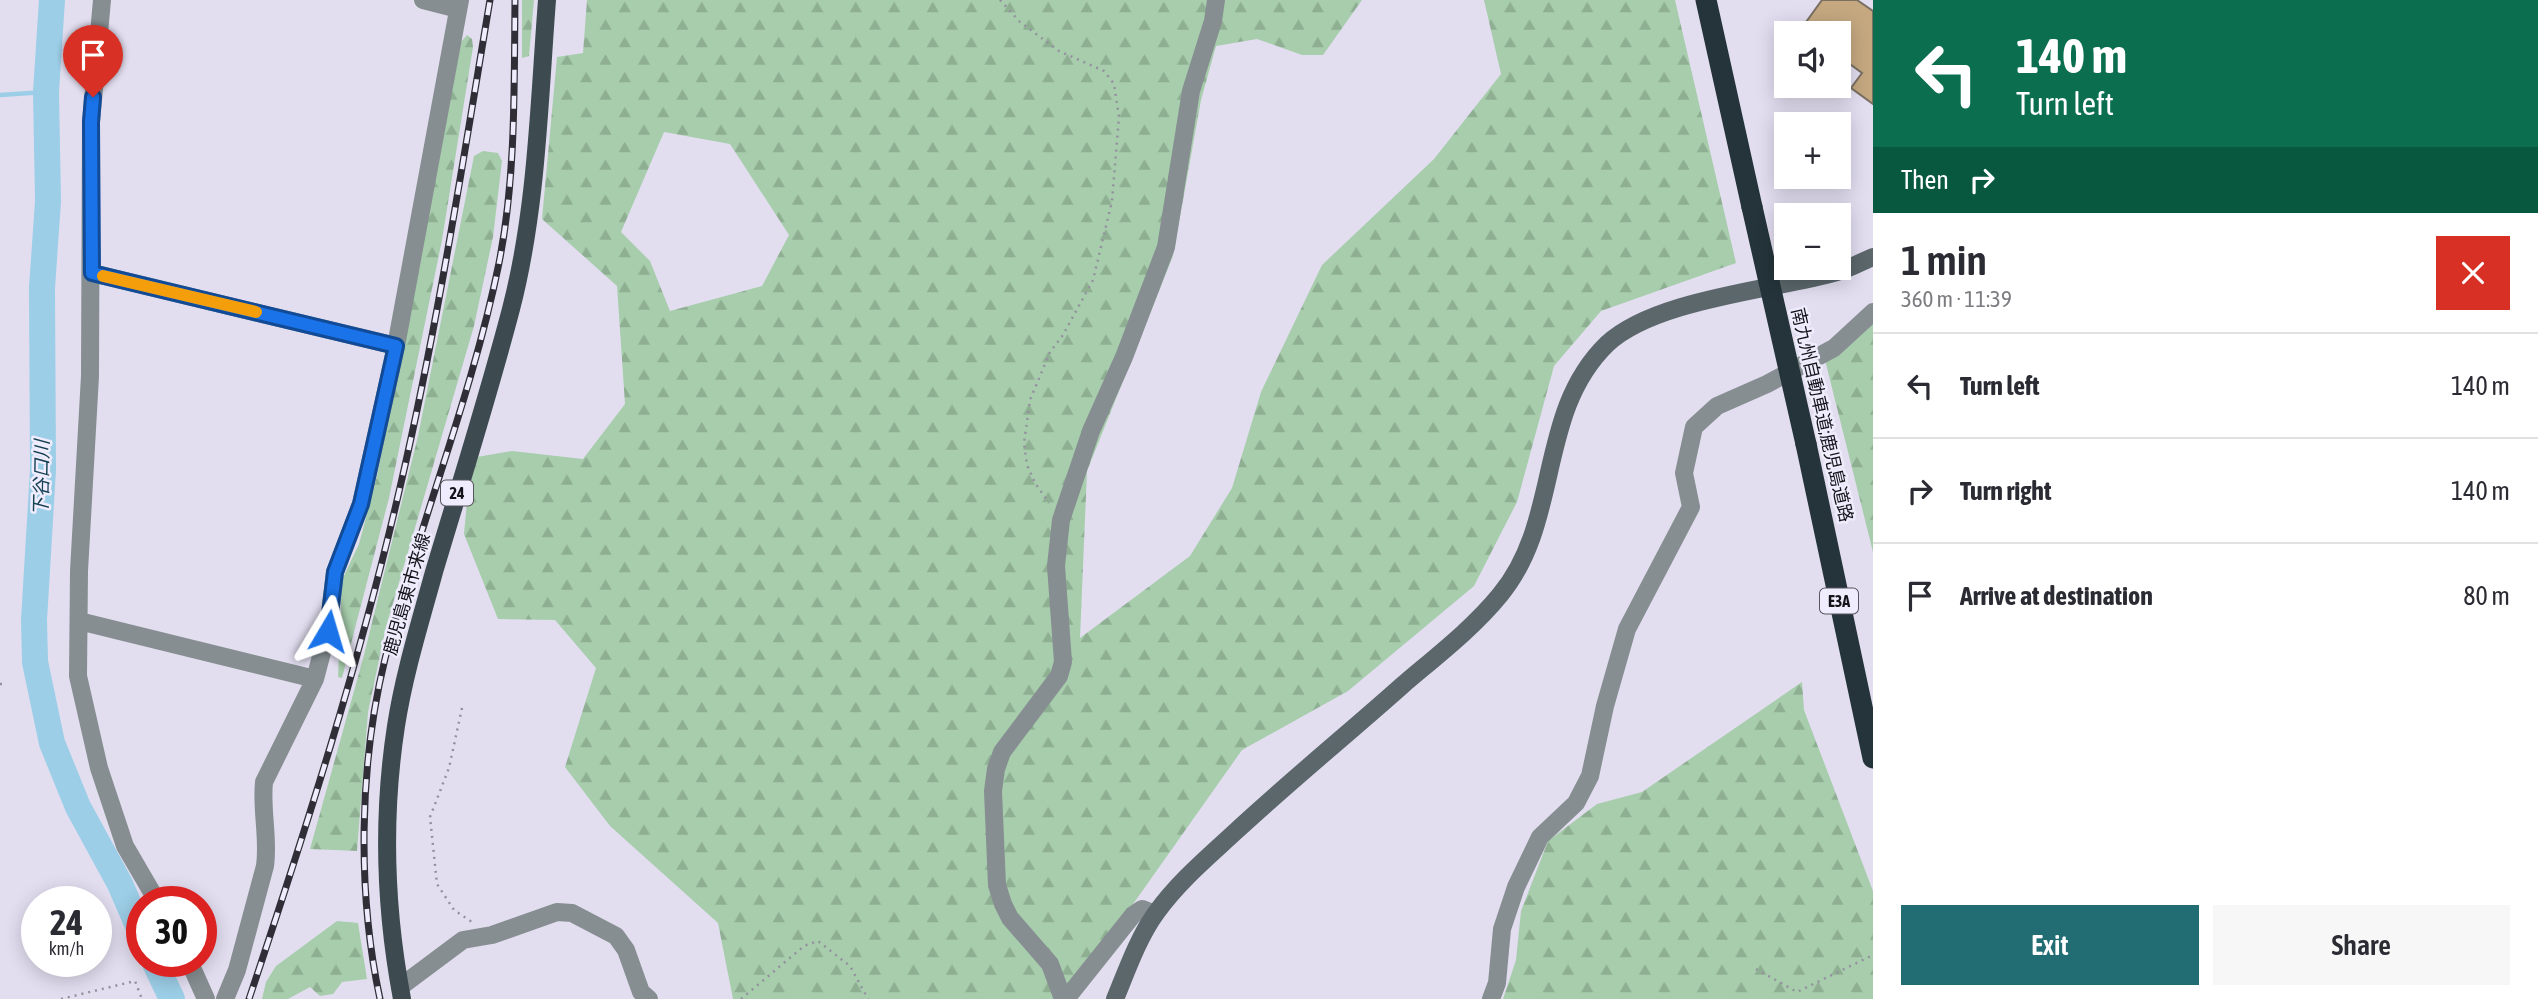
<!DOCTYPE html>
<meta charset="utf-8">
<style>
:root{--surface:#fff;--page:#f7f7f7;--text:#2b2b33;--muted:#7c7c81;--line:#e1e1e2;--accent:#226d73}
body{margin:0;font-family:"Asap Condensed","Noto Sans JP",sans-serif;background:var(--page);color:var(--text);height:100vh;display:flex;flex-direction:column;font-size:26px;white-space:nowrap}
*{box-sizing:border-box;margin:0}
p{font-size:23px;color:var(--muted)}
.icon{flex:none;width:38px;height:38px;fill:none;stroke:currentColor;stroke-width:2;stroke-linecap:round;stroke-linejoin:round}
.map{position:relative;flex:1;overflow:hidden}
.panel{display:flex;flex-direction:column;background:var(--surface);width:665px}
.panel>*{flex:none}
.guide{background:#0b6e4f;color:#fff;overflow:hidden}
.buttons{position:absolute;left:1774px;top:21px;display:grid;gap:14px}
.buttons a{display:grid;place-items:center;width:77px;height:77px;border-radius:0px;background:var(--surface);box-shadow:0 4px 18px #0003;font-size:35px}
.speed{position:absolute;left:21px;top:886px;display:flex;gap:14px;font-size:35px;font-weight:700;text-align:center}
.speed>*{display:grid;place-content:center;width:91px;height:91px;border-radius:50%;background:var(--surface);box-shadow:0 4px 18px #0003;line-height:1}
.speed small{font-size:18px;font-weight:400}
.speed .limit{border:10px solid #d22;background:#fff;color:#111}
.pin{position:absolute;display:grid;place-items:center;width:60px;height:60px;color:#fff;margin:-72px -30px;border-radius:50% 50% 50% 0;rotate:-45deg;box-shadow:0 0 7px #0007}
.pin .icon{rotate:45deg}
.me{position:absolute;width:77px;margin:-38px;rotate:7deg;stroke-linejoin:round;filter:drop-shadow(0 0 5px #0008)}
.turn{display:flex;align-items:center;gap:24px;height:147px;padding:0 28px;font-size:32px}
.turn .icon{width:91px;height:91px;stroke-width:2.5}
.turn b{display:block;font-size:49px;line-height:60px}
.then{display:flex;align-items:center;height:66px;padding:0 28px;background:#0003;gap:14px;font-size:26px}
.round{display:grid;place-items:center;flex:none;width:74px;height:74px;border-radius:0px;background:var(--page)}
.headline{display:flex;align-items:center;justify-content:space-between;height:119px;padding:0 28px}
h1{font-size:42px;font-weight:600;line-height:52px}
.action{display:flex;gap:14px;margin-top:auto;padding:14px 28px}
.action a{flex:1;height:80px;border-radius:0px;background:var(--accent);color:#fff;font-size:28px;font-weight:600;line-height:80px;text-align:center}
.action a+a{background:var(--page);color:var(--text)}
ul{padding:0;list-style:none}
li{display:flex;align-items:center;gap:21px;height:105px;padding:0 28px;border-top:2px solid var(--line)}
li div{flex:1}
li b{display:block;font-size:26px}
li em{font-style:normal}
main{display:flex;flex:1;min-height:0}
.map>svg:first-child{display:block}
</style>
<main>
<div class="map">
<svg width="1873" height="999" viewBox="0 0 1873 999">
<defs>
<pattern id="forest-firs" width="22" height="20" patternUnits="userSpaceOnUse" patternTransform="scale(1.75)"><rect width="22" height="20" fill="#a7cdac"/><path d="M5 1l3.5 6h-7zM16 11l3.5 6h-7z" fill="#8faf93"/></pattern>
</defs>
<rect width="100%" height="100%" fill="#e2def0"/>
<path fill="url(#forest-firs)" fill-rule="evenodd" d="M 522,0 L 534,0 L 529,56 L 522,58 Z
M 587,0 L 1362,0 L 1323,55 L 1302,55 L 1257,39 L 1216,46 L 1201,100 L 1173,256 L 1087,471 L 1080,638 L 1190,556 L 1232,488 L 1261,392 L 1322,265 L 1434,159 L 1501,74 L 1484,0 L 1675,0 L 1736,263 L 1601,311 L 1554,366 L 1517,502 L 1474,586 L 1348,691 L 1242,750 L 1126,914 L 1072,999 L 733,999 L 718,923 L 610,826 L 565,767 L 596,668 L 555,620 L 498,619 L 464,534 L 471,458 L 512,451 L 583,459 L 625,404 L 617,286 L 542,219 L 557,57 L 583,53 ZM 664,132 L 730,144 L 789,235 L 762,286 L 670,311 L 650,261 L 621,232 Z
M 467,35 L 472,39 L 473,47 L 442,240 L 389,498 L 342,678 L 338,677 L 342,580 L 359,544 L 377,476 L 461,42 Z
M 483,151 L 498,153 L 502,161 L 493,237 L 474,326 L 386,627 L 368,712 L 357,851 L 310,849 L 364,655 L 418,436 L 474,156 Z
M 1873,319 L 1873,552 L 1825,360 Z
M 1802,682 L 1804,710 L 1873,891 L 1873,999 L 1503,999 L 1516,960 L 1521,911 L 1548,841 L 1597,804 L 1642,792 Z
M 337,921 L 358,923 L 367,979 L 342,982 L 333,994 L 320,996 L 310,987 L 288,999 L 262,999 L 266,982 L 276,966 Z"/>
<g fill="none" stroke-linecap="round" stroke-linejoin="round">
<path stroke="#9ccee7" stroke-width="4.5" d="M 0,95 L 46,92"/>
<path stroke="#9ccee7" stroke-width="26" d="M 52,0 L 46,92 L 48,201 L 42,288 L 43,470 L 34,620 L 35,662 L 52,743 L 78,807 L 120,884 L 142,935
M 154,961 L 172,999"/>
</g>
<path fill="#c5a880" stroke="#796f62" stroke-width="2" d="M 1822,0 L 1857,0 L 1873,11 L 1873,104 L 1851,88 L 1862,73 L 1839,56 L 1839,33 L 1807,33 L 1801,29 Z"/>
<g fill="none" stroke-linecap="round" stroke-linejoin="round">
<path stroke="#94919f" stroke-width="2.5" stroke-dasharray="2 5" stroke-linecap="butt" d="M 1000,0 L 1020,22 L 1059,51 L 1104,71 L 1114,84 L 1119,117 L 1112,201 L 1093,280 L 1063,335 L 1050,352 L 1030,400 L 1024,443 L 1027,465 L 1035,483 L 1049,503
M 0,684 L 6,684
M 462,708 L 449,768 L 430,817 L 437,884 L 454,910 L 472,922
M 1756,969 L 1797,992 L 1873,955
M 61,999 L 135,981 L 142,999
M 741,999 L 804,946 L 818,941 L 850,966 L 868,999"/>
<path stroke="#868e91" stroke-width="18" d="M 102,0 L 91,122 L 90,376 L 79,571 L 78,676 L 99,768 L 125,846 L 157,901
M 423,0 L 458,9
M 92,273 L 396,346
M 79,621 L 315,679
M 189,961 L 206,999
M 400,987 L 463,940 L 492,935 L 557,912 L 572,913 L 616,936 L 626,950 L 641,992 L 649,999
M 225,999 L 237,970 L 265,866 C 269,838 261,810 264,782 L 315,679 L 328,630 L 335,572 L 361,504 L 396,346 L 460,0
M 1063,999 L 1050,964 L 1010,918 L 1003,904 L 997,885 L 993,791 L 996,769 L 1002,752 L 1059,676 L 1063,662 L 1056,566 L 1061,520 L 1091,431 L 1124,357 L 1166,247 L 1191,91 L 1213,21 L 1216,0
M 1066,999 L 1133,915 L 1142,909 L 1155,914
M 1491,999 L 1497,983 L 1502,929 L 1516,887 L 1540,837 L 1576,803 L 1590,776 L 1605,706 L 1627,629 L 1691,507 L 1684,473 L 1694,427 L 1717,406 L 1767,384 L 1834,348 L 1873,312"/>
<path stroke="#5b676b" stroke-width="18" d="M 1115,999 C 1127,970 1138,938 1156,913 C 1178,882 1208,857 1235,832 C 1290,781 1349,733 1405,683 C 1438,655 1473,628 1500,595 C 1562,520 1536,413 1607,344 C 1655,299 1773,290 1837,272 C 1849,269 1861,262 1873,257"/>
<path stroke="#3d4b50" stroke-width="18" d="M 402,999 C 385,909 382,817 396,726 C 404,674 420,623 434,572 C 460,485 488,397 511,309 C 537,209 539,103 547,0"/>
<path stroke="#24343a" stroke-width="21" d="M 1706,0 L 1752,207
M 1806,444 L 1873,758"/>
<g stroke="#2f2e36" stroke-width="7">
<path id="rail" d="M 249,999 C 306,829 361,658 401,483 C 438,323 463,161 490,0
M 380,999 C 357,892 359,765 385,659 C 418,526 472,397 499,263 C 516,177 514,87 515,0"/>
</g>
<use href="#rail" stroke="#efecfd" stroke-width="4.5" stroke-dasharray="13" stroke-linecap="butt"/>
<path stroke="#24343a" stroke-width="21" d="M 1752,207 L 1806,444"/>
</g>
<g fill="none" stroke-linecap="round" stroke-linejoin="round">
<g stroke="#114b97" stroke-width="18">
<path id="route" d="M 93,97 L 91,122 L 92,273 L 396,346 L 361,504 L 335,572 L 328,631"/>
</g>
<use href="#route" stroke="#1a73e8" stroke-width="12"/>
<path stroke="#f59e0b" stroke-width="12" d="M 103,276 L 256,312"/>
</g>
<g text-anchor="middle" stroke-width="5" stroke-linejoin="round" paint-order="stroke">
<g fill="#efecfd" stroke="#56545d" stroke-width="2">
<rect x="441" y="480.5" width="32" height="25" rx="5"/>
<rect x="1820" y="588.5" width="38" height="25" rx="5"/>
</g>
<g font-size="16" font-weight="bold" fill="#141319">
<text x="457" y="499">24</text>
<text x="1839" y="607">E3A</text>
</g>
<g font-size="18" fill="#141319" stroke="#efecfd">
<text transform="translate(1822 415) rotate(77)" y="6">南九州自動車道;鹿児島道路</text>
<text transform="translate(407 594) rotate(-74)" y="6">鹿児島東市来線</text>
</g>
<g font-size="19" font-style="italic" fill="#164153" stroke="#efecfd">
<text transform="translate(41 478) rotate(-89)" y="7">下谷口川</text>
</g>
</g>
</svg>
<div class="buttons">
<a><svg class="icon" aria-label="sound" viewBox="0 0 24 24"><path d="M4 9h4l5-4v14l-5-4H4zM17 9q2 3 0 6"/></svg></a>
<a>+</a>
<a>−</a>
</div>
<div class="speed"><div>24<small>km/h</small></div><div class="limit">30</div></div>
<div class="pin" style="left:93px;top:97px;background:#d93025"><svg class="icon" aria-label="arrive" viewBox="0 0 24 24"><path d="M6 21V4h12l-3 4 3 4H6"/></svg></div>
<svg class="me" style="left:328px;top:631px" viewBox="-20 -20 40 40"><path d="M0-17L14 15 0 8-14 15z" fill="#1a73e8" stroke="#fff" stroke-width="4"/></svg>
</div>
<section class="panel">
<div class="guide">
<div class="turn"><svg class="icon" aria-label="left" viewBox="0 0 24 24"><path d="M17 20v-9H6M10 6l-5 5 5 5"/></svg><div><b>140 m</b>Turn left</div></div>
<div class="then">Then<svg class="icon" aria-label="right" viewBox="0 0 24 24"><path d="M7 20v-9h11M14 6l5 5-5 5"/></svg></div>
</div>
<div class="headline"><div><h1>1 min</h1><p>360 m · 11:39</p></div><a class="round" style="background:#d93025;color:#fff"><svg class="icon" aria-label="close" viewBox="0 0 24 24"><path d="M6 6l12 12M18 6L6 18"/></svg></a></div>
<ul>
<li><svg class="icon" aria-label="left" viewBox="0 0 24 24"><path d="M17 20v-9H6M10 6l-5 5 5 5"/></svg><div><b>Turn left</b></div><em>140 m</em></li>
<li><svg class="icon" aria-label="right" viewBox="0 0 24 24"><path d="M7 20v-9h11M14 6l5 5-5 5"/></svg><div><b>Turn right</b></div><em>140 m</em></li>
<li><svg class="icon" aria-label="arrive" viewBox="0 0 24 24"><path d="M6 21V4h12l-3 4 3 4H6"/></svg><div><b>Arrive at destination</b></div><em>80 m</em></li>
</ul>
<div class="action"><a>Exit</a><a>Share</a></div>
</section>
</main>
